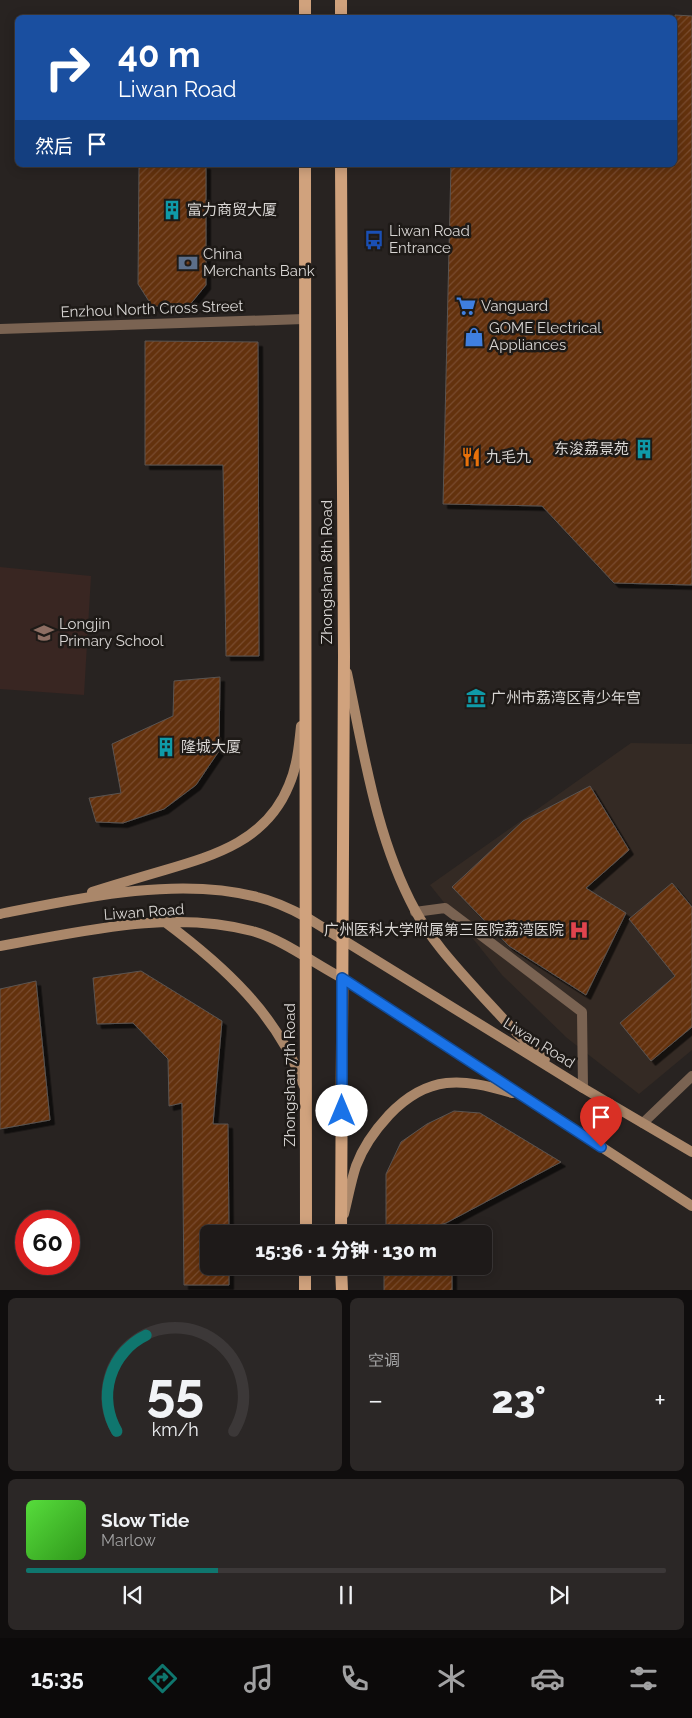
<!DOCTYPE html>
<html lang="zh">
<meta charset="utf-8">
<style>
body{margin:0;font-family:Raleway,"Noto Sans SC",sans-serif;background:#2b2726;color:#f1f3f6;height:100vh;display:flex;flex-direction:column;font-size:19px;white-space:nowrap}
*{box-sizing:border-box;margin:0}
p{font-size:16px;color:#a1a1a2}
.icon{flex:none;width:28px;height:28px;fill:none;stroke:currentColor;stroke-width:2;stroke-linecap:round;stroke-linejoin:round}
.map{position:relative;height:1290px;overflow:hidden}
.sheet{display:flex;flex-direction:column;gap:8px;padding:8px;background:#100e0e;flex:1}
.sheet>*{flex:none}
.top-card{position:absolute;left:15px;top:15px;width:662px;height:152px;border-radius:8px;box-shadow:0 2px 12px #0003,0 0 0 1px #3c3838;background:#1a4fa0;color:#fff;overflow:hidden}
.speed{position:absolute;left:15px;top:1210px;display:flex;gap:10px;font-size:25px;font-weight:700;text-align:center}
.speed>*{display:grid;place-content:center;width:65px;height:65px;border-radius:50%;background:#1e1a19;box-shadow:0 2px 12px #0003,0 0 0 1px #3c3838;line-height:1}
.speed .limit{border:8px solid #d22;background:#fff;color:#111}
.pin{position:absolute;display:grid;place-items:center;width:42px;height:42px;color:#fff;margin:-51px -21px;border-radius:50% 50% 50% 0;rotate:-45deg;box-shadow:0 0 5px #0007}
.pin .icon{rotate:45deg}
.me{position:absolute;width:55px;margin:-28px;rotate:0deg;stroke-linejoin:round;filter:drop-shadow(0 0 4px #0008)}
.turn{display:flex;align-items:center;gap:18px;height:105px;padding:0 20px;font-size:22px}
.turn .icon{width:65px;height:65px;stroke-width:2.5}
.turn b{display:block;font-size:35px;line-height:42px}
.then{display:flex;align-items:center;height:48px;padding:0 20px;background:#0003;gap:10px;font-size:19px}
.big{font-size:38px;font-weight:800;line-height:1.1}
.sheet .widget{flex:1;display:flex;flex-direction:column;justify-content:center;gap:8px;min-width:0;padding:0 18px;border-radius:8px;background:#2b2726}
.sheet .dial{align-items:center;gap:0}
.dial svg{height:130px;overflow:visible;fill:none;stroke:#3c3838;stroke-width:7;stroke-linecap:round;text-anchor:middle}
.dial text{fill:#f1f3f6;stroke:none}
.song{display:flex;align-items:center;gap:15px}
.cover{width:60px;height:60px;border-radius:8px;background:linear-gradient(135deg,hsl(110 70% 55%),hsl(110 70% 35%))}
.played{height:5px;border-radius:2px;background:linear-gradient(90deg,#0f766e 30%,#3c3838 30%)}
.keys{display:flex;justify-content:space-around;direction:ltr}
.heat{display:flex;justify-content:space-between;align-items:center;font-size:28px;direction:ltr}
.sheet .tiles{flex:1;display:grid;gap:8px;grid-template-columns:1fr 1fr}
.widget:last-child{grid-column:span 2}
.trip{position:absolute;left:200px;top:1225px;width:292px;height:50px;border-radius:8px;background:#1e1a19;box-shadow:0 2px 12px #0003,0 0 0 1px #3c3838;font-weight:800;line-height:50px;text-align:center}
.menu{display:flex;height:80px;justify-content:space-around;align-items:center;background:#0c0a0a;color:#a1a1a2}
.menu .icon{width:35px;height:35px}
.menu .active{color:#0f766e}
.menu b{font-size:22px;color:#f1f3f6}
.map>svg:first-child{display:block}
.built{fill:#342a24}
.education{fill:#392622}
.building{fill:url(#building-hatch);stroke:#5a5451;filter:url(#shadow)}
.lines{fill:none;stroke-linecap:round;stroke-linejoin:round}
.lane{stroke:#7a6352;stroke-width:10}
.street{stroke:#7a6352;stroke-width:10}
.secondary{stroke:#aa876a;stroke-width:10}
.primary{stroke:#d0a27d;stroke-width:12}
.route-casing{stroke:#114b97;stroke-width:12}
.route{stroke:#1a73e8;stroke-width:9}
.labels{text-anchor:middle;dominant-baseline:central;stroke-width:5;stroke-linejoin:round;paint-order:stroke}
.poi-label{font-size:15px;fill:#d8d5d3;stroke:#1e1a17;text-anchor:start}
.street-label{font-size:15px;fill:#d8d5d3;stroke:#1e1a17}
</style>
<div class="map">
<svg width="692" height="1291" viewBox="0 0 692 1291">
<defs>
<pattern id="building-hatch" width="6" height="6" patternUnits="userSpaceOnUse" patternTransform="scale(1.25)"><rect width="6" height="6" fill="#63300d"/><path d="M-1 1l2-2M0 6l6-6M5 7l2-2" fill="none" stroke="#794d2f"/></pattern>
<filter id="shadow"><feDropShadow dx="4.5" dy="4.5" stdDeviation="0" flood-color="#0009"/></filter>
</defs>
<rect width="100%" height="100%" fill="#282321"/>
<path class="built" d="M631 743 692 744V1050L639 1094 567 1038 502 975 430 885Z"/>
<path class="education" d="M0 567 91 576 84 695 0 689Z"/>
<path class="building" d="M675 15 692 16V585L614 583 542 506 443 504 451 165H675Z
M139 165H206V285L188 307 152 306 138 284Z
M145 341 258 342 259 656H226L223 465H145Z
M220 677 219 751 196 785 164 809 123 823 96 822 89 798 121 793 112 744 173 716 174 681Z
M590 786 629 850 586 888 626 913 586 995 509 946 452 887 523 821Z
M672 883 692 907V1027L651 1061 620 1023 675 976 629 919Z
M141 971 222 1021 213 1124H228L229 1234H209V1266H229V1285H184L182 1103 169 1106 168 1059 133 1023 97 1024 93 978Z
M36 981 50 1120 0 1129V989Z
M454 1111 480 1113 561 1162 446 1223 409 1234H386V1174L401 1142 427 1124Z
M384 1266H452V1291H384Z"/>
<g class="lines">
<path class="lane" d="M415 912 445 908 582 1012 583 1088
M643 1123 692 1076"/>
<path class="street" d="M0 329 304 319"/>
<path class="secondary" d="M347 673C364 753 376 838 415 910 432 942 459 970 483 997 503 1018 522 1041 545 1059
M92 892C117 884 141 877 165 870 216 855 267 840 289 785 297 767 299 746 301 726
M0 914C79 898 178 876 257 897 274 901 291 909 306 917L583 1088 692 1152
M165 922C224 966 278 1015 304 1086
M0 946C81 932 170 909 252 931 284 940 313 963 342 978L692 1206
M344 1214C348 1198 351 1181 356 1166 363 1147 376 1129 389 1115 428 1074 462 1078 512 1093"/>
<path class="primary" d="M341 0V18
M305 18V0
M305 165 306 1234
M341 1234 344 656 341 165
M341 1266 342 1291
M305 1291V1266"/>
</g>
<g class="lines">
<defs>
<path id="route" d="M342 1111V978L601 1147"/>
</defs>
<use href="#route" class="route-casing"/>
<use href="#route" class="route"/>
</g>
<defs>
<symbol id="building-bare" viewBox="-9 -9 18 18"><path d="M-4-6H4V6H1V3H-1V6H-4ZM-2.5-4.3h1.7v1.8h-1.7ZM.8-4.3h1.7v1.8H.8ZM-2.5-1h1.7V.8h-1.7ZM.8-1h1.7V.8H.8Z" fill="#0f9aa8" stroke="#1e1a17" stroke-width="2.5" paint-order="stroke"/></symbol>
<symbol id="bus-bare" viewBox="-9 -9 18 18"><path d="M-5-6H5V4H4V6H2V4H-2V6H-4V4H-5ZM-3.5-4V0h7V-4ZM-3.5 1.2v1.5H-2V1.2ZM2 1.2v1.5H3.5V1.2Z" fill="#1a4fb4" stroke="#1e1a17" stroke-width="2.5" paint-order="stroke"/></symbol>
<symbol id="bank-bare" viewBox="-9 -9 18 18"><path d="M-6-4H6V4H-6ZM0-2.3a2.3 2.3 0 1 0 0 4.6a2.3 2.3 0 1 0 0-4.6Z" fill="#5c6f8a" stroke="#1e1a17" stroke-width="2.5" paint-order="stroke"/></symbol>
<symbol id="supermarket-bare" viewBox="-9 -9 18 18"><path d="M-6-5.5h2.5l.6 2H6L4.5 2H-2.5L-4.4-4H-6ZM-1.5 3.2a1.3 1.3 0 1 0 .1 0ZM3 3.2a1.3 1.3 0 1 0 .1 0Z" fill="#3f7fe0" stroke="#1e1a17" stroke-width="2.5" paint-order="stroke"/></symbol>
<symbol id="shop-bare" viewBox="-9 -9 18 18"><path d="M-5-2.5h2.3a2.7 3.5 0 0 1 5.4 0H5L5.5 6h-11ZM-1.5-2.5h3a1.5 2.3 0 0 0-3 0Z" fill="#3f7fe0" stroke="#1e1a17" stroke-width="2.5" paint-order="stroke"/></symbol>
<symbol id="restaurant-bare" viewBox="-9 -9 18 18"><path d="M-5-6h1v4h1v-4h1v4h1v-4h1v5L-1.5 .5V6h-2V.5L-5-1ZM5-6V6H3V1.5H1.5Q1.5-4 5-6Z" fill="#e8710a" stroke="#1e1a17" stroke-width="2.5" paint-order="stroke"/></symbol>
<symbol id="school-bare" viewBox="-9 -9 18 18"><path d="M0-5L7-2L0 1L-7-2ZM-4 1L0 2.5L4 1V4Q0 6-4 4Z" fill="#8d6e63" stroke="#1e1a17" stroke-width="2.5" paint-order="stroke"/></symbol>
<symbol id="museum-bare" viewBox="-9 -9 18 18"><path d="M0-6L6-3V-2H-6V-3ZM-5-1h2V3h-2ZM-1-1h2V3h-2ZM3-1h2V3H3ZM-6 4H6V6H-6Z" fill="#0f9aa8" stroke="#1e1a17" stroke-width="2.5" paint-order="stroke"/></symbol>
<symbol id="hospital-bare" viewBox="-9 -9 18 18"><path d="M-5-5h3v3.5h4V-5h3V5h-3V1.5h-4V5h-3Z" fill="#e0444e" stroke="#1e1a17" stroke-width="2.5" paint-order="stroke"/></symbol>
</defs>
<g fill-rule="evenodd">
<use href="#building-bare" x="158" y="196" width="28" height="28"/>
<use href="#bus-bare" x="360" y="226" width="28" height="28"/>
<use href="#bank-bare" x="174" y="249" width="28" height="28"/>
<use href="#supermarket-bare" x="452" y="292" width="28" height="28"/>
<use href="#shop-bare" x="460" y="323" width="28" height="28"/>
<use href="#building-bare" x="630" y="435" width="28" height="28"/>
<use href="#restaurant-bare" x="457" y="443" width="28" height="28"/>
<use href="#school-bare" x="30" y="619" width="28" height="28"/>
<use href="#museum-bare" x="462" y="684" width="28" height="28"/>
<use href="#building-bare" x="152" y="733" width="28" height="28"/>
<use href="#hospital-bare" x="565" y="916" width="28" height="28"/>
</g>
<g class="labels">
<g class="poi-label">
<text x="187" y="210">富力商贸大厦</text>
<text x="389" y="231">Liwan Road<tspan x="389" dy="17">Entrance</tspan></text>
<text x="203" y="254">China<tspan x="203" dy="17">Merchants Bank</tspan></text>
<text x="481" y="306">Vanguard</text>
<text x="489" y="328">GOME Electrical<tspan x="489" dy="17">Appliances</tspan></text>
<text x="629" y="449" text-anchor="end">东浚荔景苑</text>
<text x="486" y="457">九毛九</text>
<text x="59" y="624">Longjin<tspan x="59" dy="17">Primary School</tspan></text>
<text x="491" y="698">广州市荔湾区青少年宫</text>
<text x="181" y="747">隆城大厦</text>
<text x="564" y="930" text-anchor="end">广州医科大学附属第三医院荔湾医院</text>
</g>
<g class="street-label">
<text transform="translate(152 309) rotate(-2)">Enzhou North Cross Street</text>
<text transform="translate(327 572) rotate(-90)">Zhongshan 8th Road</text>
<text transform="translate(144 912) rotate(-4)">Liwan Road</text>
<text transform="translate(539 1043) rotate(32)">Liwan Road</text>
<text transform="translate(290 1075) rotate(-90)">Zhongshan 7th Road</text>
</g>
</g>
</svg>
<div class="speed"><div class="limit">60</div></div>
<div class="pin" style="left:601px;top:1147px;background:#d93025"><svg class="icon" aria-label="arrive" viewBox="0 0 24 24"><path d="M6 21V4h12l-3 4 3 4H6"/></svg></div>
<svg class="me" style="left:342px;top:1111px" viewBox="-20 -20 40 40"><circle r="19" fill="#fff"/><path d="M0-13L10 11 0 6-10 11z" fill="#1a73e8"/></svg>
<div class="trip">15:36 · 1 分钟 · 130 m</div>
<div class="top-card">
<div class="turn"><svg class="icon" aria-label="right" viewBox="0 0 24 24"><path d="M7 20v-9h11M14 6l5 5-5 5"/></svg><div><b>40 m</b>Liwan Road</div></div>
<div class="then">然后<svg class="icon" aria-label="arrive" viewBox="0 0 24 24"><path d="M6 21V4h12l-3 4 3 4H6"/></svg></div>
</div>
</div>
<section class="sheet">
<div class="tiles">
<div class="widget dial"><svg viewBox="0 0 100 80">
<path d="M14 69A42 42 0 1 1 86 69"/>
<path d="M14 69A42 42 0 0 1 32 10" stroke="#0f766e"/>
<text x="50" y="56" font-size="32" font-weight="700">55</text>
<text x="50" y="72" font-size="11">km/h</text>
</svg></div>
<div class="widget"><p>空调</p>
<div class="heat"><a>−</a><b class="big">23°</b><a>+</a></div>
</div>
<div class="widget">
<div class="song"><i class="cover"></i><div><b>Slow Tide</b><p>Marlow</p></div></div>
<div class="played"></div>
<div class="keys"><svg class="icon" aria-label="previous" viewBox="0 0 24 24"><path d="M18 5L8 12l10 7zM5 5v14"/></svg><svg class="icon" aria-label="pause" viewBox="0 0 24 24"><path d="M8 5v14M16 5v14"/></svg><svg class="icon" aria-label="next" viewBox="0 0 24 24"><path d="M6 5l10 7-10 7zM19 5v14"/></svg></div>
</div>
</div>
</section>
<nav class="menu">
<b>15:35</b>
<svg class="icon active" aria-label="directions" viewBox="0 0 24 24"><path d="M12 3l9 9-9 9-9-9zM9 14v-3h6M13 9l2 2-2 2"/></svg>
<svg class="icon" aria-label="music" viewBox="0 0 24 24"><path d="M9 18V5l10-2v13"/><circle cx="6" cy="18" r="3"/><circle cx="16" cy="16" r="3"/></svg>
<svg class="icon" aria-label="phone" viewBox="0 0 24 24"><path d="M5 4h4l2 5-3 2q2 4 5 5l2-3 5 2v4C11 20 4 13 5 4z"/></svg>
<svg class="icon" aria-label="climate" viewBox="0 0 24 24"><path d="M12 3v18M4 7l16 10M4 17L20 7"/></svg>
<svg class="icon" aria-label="car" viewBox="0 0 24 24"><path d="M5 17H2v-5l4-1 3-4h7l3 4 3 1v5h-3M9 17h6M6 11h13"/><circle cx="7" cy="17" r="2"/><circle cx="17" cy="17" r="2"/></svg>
<svg class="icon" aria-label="filters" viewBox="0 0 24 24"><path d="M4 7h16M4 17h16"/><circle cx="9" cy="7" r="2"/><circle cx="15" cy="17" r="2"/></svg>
</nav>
